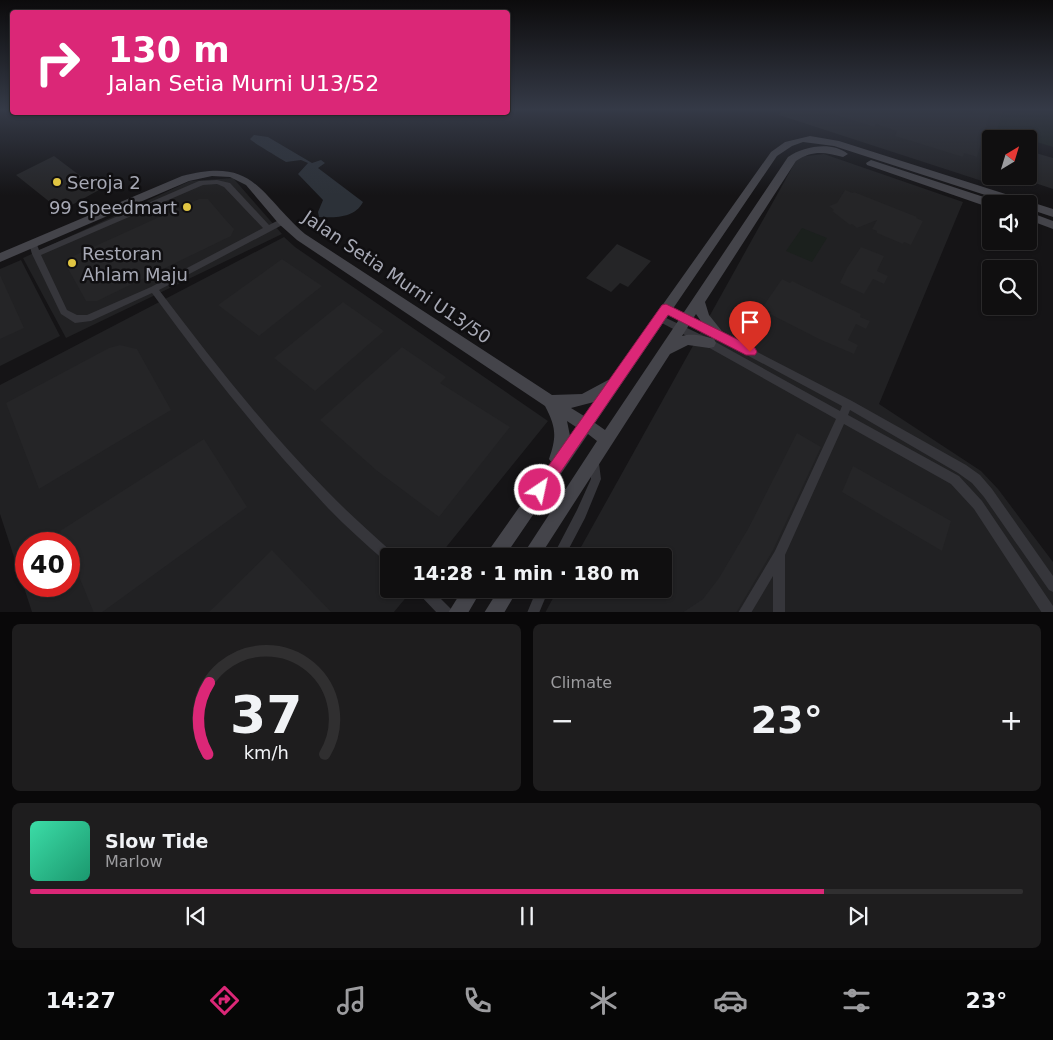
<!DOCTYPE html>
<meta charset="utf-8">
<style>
body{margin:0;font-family:"DejaVu Sans",sans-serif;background:#1e1d1e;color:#f1f3f6;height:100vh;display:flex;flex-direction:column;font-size:19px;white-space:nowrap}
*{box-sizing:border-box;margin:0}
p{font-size:16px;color:#9c9c9f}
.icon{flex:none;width:28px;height:28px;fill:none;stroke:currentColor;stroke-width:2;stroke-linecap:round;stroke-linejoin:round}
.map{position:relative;height:612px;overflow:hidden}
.details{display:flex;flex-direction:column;gap:12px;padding:12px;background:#090809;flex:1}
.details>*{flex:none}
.banner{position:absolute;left:10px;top:10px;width:500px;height:105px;border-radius:5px;box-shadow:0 1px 4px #0004,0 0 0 1px #302f30;background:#db2777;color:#fff;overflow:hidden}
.needle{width:32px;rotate:38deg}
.tools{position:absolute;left:982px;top:130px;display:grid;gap:10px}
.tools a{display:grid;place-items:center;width:55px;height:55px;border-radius:5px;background:#100f10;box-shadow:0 1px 4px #0004,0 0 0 1px #302f30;font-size:25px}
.speed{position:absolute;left:15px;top:532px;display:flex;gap:10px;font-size:25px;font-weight:700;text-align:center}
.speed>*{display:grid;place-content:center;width:65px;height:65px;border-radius:50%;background:#100f10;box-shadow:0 1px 4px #0004,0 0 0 1px #302f30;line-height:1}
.speed .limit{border:8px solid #d22;background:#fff;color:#111}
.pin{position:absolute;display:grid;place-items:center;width:42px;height:42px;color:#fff;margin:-51px -21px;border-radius:50% 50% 50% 0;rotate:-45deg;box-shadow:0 0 5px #0007}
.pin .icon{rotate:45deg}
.me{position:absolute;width:55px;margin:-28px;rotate:34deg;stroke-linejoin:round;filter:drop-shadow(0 0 4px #0008)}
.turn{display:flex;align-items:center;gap:18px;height:105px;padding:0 15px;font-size:22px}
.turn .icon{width:65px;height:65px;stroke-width:2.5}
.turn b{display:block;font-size:35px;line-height:42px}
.big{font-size:38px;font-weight:700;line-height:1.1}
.details .widget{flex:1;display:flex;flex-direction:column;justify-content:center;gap:8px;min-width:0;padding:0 18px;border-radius:8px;background:#1e1d1e}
.details .dial{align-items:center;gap:0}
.dial svg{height:130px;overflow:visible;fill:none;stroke:#302f30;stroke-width:7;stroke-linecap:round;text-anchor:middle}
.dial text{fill:#f1f3f6;stroke:none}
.song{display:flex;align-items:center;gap:15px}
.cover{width:60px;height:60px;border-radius:8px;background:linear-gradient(135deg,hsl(160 70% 55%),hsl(160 70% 35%))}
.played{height:5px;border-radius:2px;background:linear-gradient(90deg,#db2777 80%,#302f30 80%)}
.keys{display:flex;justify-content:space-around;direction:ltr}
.heat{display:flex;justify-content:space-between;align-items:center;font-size:28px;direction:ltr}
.details .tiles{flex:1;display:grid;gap:12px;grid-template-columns:1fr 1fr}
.widget:last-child{grid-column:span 2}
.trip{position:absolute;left:380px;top:548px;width:292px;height:50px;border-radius:5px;background:#100f10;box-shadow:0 1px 4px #0004,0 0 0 1px #302f30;font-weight:700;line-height:50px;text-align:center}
.tab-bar{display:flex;height:80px;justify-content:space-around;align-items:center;background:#060606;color:#9c9c9f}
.tab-bar .icon{width:35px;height:35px}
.tab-bar .on{color:#db2777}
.tab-bar b{font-size:22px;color:#f1f3f6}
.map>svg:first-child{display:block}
.built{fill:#212123;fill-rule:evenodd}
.green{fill:#1b201d}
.water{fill:#2c3138}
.building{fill:#252527}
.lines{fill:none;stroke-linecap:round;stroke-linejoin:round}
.street{fill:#36363b;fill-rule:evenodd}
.secondary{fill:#44444a;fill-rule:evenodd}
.route{fill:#db2777;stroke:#8e194d}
.poi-dot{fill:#e0c542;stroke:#100f11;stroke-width:2}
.labels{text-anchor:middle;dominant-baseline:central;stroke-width:5;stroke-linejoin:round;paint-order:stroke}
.poi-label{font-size:18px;fill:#a7a9b5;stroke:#100f11;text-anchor:start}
.street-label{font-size:18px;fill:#a7a9b5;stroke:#100f11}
</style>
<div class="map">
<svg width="1053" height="613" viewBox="0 0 1053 613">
<rect width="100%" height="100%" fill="#151416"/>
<path class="built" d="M783 109H1004L995 139H991V151L982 181 779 115Z
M824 154 963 202 879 404 981 471 998 489 1053 562V612L545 613 558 589H664V556H576L798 157Z
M233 178 282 234 66 338 23 258 190 181Z
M284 237 295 247 548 421 439 556H389V589H413L394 612H32L0 514V385ZM26 544H69V586H26Z
M21 260 60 336 0 366V269Z"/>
<path class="green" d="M1004 109H1053V147L997 130Z
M802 228 827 238 812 262 786 251Z"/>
<path class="water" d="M254 135 268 137 312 163 321 160 325 163 318 168 363 202C355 218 335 218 319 217L318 212 323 200 298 174 308 163 301 160 286 162C280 158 252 142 250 139Z"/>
<path class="building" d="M824 109H955L972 114 974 109H991L977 157 964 153 963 157 895 136 897 131 876 124 874 127 824 111Z
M1029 151 1053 158V189L1029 181Z
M54 156 99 190 61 211 16 175Z
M845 190 853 193 854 192 917 217 916 218 923 221 911 245 904 242 903 244 877 233V231L872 229 877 220 857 228 852 224 850 225 832 211 834 210 829 206 837 203Z
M199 199H208L224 218 234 229 231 236 97 301H86L66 265 71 257Z
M617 244 651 261 628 287 620 283 611 292 586 278Z
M861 247 884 256 877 271 888 276 884 284 873 279 864 294 840 283 847 268Z
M282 259 322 286 259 336 218 305Z
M0 275 24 328 0 339Z
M782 279 790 283 792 281 829 299 861 314 860 317 870 321 866 329 856 324 848 340 858 345 854 354 819 339 770 314 771 312 762 308Z
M343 302 384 331 315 391 274 358Z
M120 345 137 349 171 410 39 489 6 403 109 348Z
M402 347 446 377 440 383 510 427 439 517 376 470 320 420Z
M797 433 821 447 773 550 736 613H682L703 599 719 578 748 529Z
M204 439 247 507 101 613H94L69 552V544H65L60 531Z
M853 466 951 521 942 551 842 492Z
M272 550 332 613H208Z"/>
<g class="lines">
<path class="street" d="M217 180 230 183 269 225 283 218 287 221 286 223 159 290C211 359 265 428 326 490 347 512 370 532 393 553L395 556H389V563L385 561C361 540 337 519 316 495 257 432 203 363 152 293L91 321 75 323 61 314 32 254 29 244 30 242H36L39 250 199 181ZM217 184 224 187 263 228 151 287 87 315H77L67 310 41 255 203 185Z
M666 305 852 401 966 465 980 475 992 489 1053 576V592L1049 590 984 497 972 483 958 473 850 410 848 415 959 476 982 501 1053 606V613H1042L974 509 951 484 844 424 785 555V613H773V576L751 613H738L775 551 836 419 706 346 656 320 655 318 656 316H662L712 340 840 411 842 406 663 310 662 308 663 306Z
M594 455 598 456 601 479 585 518 565 556H553L577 510 591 479 589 460 590 456Z
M416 589H431L451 609 453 613H437L418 593Z
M537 589H549L539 613H527Z"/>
<path class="secondary" d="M810 136 839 141 1053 209V217L1029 209V204H1013L834 146 803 142 792 146 777 156 595 423 605 430 788 157C804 146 832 141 848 154L843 157C825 152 812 150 796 161L705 302 709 315 725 335 723 339 718 340 713 339 696 314 682 336C691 333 705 336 714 339L716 343 714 347 709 348 688 345 670 354 540 556H522L597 441 588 434 505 556H487L489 550 551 462 549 459C557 436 556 427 545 406L297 240 279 224 246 185 230 177 212 176 189 181 0 262V253L182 176C255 157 258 193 305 234L552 395 582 394 610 379 771 152 785 142ZM594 402 584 416 571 408ZM567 421 576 427 570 436Z
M871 160 996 201 997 204H991V207H988L867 165 866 163Z
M1029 212 1053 221V229L1029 220Z
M463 589H482L468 613H448Z
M499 589H518L504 613H484Z"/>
</g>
<linearGradient id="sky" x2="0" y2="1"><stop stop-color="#0c0b0c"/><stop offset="0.56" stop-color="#353a47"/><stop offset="1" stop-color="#353a47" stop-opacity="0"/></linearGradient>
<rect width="1053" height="195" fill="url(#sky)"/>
<path class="route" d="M666 304 755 348 757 352 755 355H746L668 315 545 495 540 497 535 495 533 490 535 485 662 305Z"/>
<g class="poi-dot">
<circle cx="57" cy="182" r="5"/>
<circle cx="187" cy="207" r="5"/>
<circle cx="72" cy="263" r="5"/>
</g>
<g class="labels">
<g class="poi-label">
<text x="67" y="182">Seroja 2</text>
<text x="177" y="207" text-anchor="end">99 Speedmart</text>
<text x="82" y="253">Restoran<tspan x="82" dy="21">Ahlam Maju</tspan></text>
</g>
<g class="street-label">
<text transform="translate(397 277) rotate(34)">Jalan Setia Murni U13/50</text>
</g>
</g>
</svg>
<div class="tools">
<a><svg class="needle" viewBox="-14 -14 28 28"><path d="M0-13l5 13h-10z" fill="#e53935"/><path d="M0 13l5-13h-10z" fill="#9c9c9f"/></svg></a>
<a><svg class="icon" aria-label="sound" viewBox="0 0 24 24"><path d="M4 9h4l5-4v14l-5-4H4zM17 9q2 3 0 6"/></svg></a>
<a><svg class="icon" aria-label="search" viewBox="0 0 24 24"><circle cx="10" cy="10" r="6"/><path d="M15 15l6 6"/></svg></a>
</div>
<div class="speed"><div class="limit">40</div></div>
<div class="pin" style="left:750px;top:352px;background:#d93025"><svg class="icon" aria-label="arrive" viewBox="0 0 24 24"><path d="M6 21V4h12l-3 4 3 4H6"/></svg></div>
<svg class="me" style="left:540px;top:490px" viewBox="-20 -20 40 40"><circle r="17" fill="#db2777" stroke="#fff" stroke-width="3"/><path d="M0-11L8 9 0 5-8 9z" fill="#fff"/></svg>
<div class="trip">14:28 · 1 min · 180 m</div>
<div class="banner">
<div class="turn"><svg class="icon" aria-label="right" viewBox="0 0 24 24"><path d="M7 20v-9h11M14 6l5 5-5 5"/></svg><div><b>130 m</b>Jalan Setia Murni U13/52</div></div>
</div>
</div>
<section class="details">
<div class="tiles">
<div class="widget dial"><svg viewBox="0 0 100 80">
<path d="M14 69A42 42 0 1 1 86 69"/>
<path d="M14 69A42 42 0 0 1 15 25" stroke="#db2777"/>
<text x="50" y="56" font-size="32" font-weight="700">37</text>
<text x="50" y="72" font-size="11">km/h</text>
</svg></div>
<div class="widget"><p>Climate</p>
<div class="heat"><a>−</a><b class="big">23°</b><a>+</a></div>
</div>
<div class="widget">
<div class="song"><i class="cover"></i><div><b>Slow Tide</b><p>Marlow</p></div></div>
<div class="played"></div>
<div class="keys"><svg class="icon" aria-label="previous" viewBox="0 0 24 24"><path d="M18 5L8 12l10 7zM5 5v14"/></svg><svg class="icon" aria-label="pause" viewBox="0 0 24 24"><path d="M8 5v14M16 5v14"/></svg><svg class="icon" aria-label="next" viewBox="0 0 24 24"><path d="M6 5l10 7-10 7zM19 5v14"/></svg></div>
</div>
</div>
</section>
<nav class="tab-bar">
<b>14:27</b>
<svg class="icon on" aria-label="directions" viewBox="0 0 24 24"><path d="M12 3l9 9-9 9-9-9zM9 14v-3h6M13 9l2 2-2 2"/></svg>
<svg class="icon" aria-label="music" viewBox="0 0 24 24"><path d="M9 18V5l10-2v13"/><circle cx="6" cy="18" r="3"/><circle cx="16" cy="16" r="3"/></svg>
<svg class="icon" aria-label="phone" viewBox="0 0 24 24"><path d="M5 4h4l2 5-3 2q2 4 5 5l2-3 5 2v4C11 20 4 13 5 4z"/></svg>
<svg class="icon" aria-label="climate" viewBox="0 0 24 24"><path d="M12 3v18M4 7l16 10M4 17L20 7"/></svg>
<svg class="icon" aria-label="car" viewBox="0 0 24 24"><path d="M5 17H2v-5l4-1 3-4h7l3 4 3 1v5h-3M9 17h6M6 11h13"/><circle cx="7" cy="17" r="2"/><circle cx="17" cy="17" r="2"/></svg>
<svg class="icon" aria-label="filters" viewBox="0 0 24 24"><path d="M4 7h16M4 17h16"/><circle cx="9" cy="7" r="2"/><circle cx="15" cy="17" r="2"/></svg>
<b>23°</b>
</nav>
